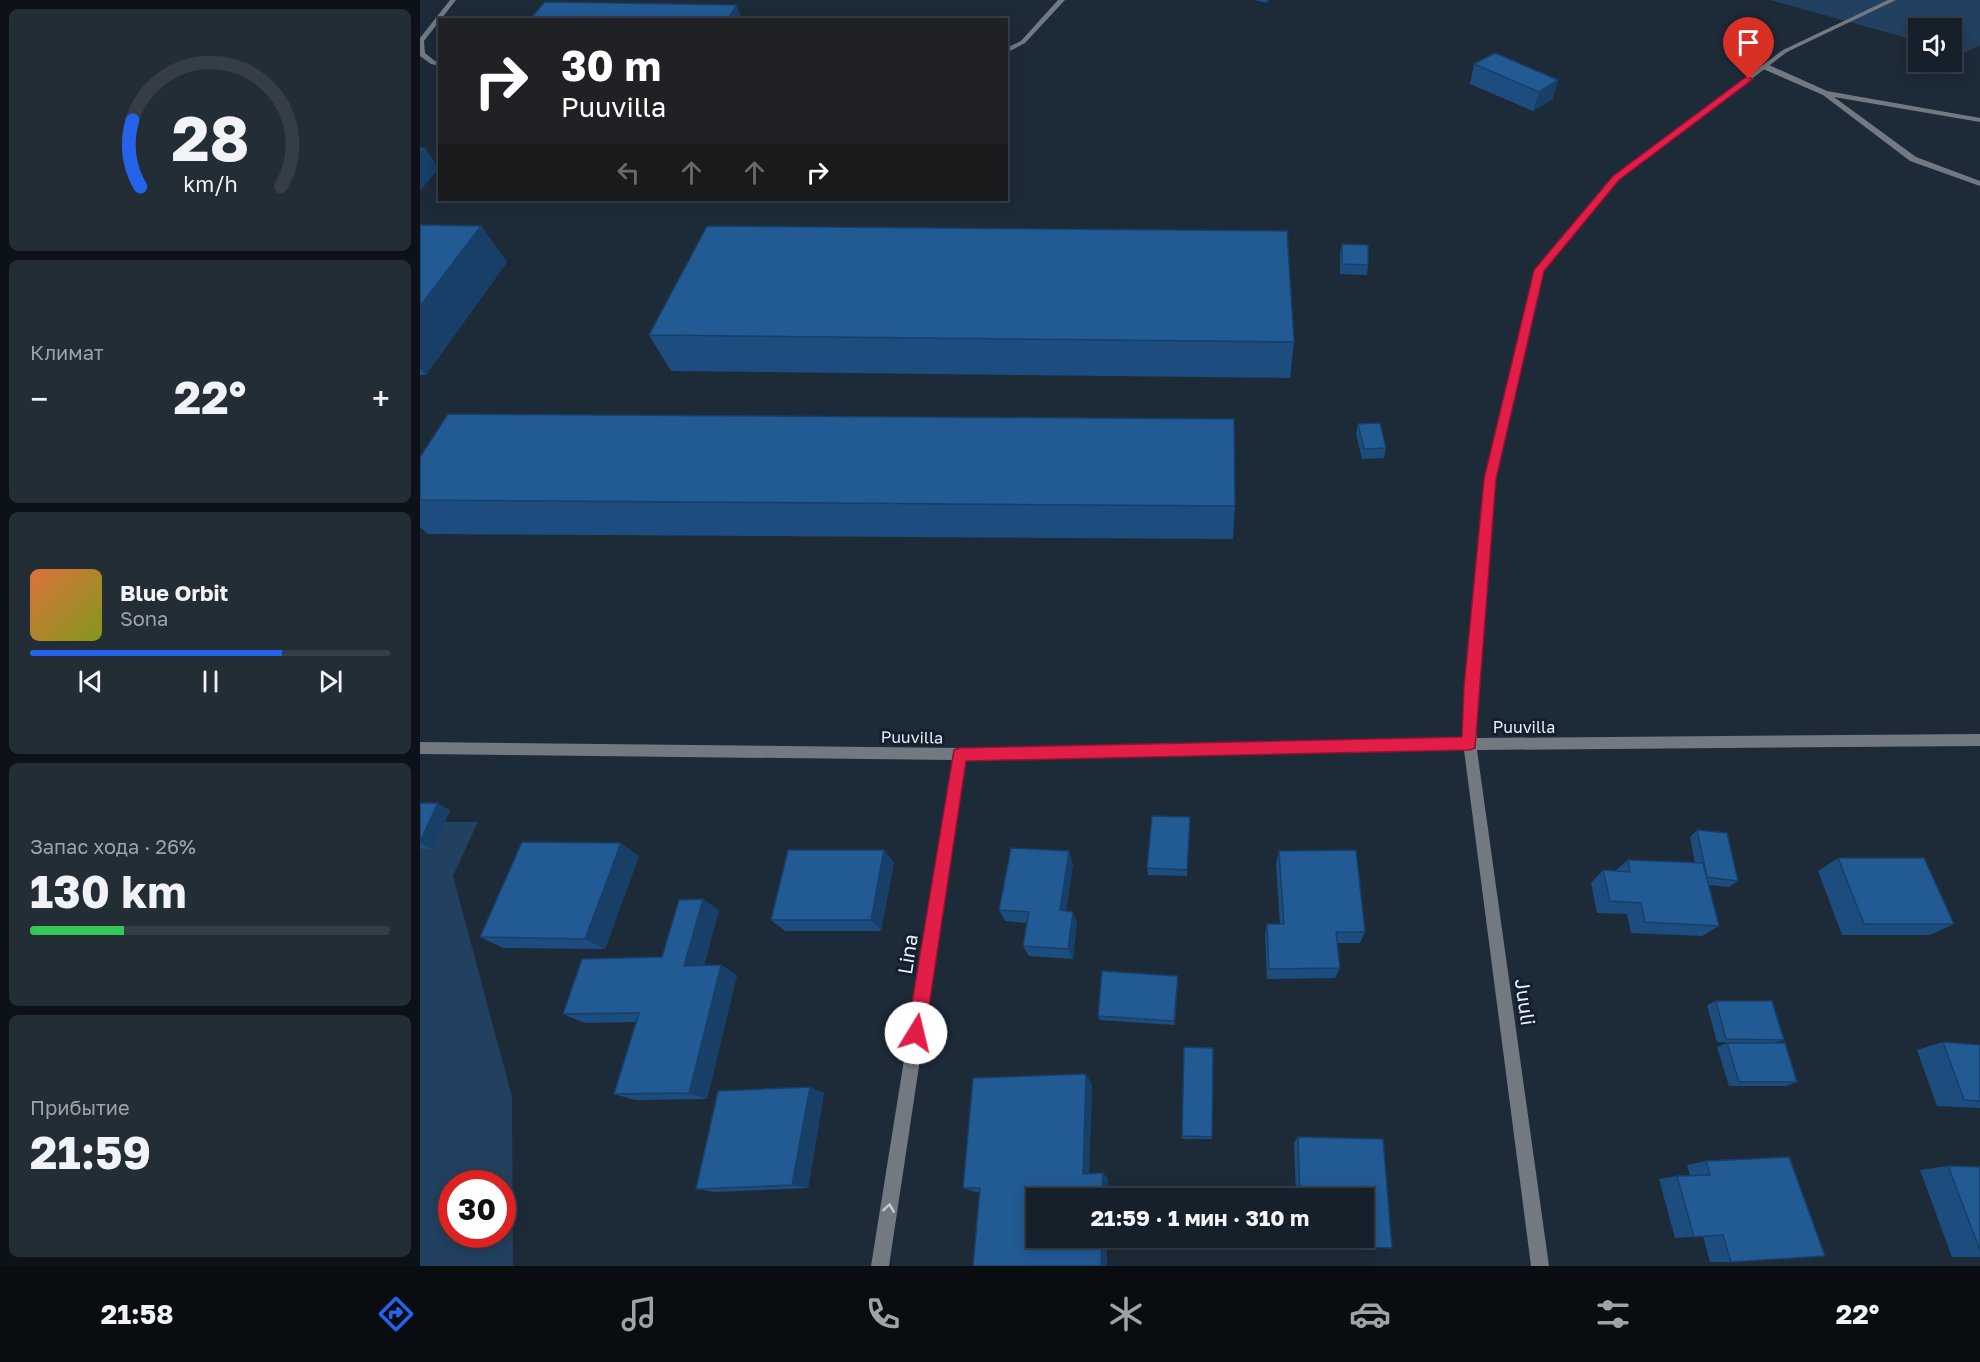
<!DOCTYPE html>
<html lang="ru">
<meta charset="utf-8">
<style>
body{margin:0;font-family:"Golos Text",sans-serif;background:#232d36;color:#f1f3f6;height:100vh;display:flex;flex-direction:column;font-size:22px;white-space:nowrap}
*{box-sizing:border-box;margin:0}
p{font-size:20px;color:#9ea3a8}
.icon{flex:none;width:33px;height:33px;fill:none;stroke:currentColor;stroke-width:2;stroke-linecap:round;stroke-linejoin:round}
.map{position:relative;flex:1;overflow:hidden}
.sheet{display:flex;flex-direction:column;gap:9px;padding:9px;background:#0c1217;width:420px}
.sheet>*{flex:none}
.guide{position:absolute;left:18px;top:18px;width:570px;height:183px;border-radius:0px;box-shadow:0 3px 15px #0003,0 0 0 2px #353e47;background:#202124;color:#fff;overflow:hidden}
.buttons{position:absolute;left:1488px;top:18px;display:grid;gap:12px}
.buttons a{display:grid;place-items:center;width:54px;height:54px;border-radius:0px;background:#16202a;box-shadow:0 3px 15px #0003,0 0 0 2px #353e47;font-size:30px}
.speed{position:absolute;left:18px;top:1170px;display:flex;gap:12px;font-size:30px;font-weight:700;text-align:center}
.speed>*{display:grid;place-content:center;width:78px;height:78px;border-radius:50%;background:#16202a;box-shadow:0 3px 15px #0003,0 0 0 2px #353e47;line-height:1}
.speed .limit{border:9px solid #d22;background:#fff;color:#111}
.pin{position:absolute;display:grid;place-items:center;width:51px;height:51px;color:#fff;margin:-62px -26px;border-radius:50% 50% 50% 0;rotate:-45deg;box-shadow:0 0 6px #0007}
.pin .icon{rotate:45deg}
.me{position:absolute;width:66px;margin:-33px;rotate:9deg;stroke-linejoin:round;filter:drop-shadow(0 0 4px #0008)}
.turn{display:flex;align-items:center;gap:21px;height:126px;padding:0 24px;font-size:27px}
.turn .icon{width:78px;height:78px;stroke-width:2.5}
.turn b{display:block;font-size:42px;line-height:51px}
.lanes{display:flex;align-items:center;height:57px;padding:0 24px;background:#0003;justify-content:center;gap:30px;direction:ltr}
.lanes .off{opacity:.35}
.big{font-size:45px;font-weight:700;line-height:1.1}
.sheet .widget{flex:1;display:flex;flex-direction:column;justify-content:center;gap:9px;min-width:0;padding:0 21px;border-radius:9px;background:#232d36}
.sheet .dial{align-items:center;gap:0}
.dial svg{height:156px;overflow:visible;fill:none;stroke:#353e47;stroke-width:7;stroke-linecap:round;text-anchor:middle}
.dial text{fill:#f1f3f6;stroke:none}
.song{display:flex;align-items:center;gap:18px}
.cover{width:72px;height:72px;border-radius:9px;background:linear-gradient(135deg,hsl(20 70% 55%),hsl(70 70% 35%))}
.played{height:6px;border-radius:3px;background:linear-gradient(90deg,#2563eb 70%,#353e47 70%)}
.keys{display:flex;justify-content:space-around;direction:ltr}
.heat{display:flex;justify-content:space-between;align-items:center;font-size:33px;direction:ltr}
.charge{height:9px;border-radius:4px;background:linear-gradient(90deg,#34c759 26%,#353e47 0)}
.trip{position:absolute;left:606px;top:1188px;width:348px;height:60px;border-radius:0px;background:#16202a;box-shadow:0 3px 15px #0003,0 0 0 2px #353e47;font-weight:700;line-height:60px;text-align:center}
.tab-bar{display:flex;height:96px;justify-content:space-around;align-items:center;background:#090d11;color:#9ea3a8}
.tab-bar .icon{width:42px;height:42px}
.tab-bar .current{color:#2563eb}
.tab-bar b{font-size:27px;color:#f1f3f6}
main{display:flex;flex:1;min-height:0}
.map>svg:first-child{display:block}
.green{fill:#224060;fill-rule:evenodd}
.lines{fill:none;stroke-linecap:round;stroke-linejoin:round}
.service{fill:#727981;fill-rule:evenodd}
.minor{fill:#727981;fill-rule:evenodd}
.wall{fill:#1d4d7f}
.shaded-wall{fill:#183f68}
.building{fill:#225a94;stroke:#183f68;stroke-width:1.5}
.oneway{stroke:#c5cdd6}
.route{fill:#e11d48;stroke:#92132f;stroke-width:1.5}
.labels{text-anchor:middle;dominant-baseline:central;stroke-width:6;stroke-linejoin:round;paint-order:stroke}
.street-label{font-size:16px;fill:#e9f1fb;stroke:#14202e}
.near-street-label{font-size:20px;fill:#e9f1fb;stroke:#14202e}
</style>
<main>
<section class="sheet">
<div class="widget dial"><svg viewBox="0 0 100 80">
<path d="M14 69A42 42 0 1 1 86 69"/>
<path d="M14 69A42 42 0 0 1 10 35" stroke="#2563eb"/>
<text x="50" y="56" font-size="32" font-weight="700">28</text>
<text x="50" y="72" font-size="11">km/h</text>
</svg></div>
<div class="widget"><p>Климат</p>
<div class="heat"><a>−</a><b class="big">22°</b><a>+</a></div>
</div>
<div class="widget">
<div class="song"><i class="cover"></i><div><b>Blue Orbit</b><p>Sona</p></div></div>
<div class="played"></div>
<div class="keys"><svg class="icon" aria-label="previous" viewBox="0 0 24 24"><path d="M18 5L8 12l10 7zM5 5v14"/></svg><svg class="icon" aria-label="pause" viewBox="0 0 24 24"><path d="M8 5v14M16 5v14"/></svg><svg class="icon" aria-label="next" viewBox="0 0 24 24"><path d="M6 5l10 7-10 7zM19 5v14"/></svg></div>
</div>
<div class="widget"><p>Запас хода · 26%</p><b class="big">130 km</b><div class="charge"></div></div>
<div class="widget"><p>Прибытие</p><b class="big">21:59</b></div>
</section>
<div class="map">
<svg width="1560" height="1266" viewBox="0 0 1560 1266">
<rect width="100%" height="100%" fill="#1d2a38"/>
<path class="green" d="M1350 0H1560V45L1542 54 1532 51V28H1498V41Z
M0 822H58L33 876 92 1097 93 1266H0ZM32 1184H82V1234H32Z"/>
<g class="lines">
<path class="service" d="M30 0H36L4 41 5 53 15 61 20 62V66L11 64 0 56V38Z
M638 0H645L605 43 586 53V48L601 41Z
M1343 65H1349L1407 91 1560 118V122L1414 97 1496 157 1560 181V186L1490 161 1403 95 1343 69Z"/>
<path class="minor" d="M1468 0H1476L1367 52 1199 180 1123 270 1075 479 1057 687V738L1560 734V746L1057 750 1129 1266H1111L1044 750 545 760 469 1266H451L532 760 0 754V742L539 748 1044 738 1045 687 1065 479 1115 270 1193 176 1363 50Z"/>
</g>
<path class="wall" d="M834 0H849L846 3Z
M1075 53 1133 99 1113 111 1050 84 1054 64Z
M0 225 61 226 87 262 6 375H0Z
M922 244 948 265 947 275 920 274V254Z
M229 335 874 342 870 378 251 371Z
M938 424 966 448 964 458 942 459 936 434Z
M0 457 815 506 813 539 8 534 0 527Z
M0 803 30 810 12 849H0Z
M770 824 767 876 728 875 727 868Z
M1277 830 1318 881 1309 887 1289 885 1299 926 1282 936 1211 933 1207 914 1177 913 1171 883 1183 870 1195 871 1208 860 1275 863 1270 837Z
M859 851 945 932 940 943H917L920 968 915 978 847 979 845 935 847 924H860L856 864Z
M219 856 185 949 83 948 60 937Z
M1418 858 1534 924 1510 935H1422L1398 871Z
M474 862 461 931H365L351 920Z
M653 864 646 911 657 923 653 959 609 956 603 946 607 923 585 921 579 910Z
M299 910 284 966 301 965 317 975 287 1099 215 1100 194 1094 216 1022 165 1023 143 1014 242 957Z
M758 976 755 1025 680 1020 678 1016Z
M1296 1001 1364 1040 1355 1043 1377 1082 1366 1086H1309L1297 1047 1307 1043H1328L1297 1042 1287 1005Z
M1523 1042 1560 1045V1108L1517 1106 1497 1050Z
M793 1048 792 1139H762V1136Z
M672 1084 669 1174 688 1178V1198H616L687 1266 560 1192H555L543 1188Z
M404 1093 388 1188 295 1192 276 1189Z
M878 1137 963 1139 972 1248 877 1245V1238H944V1198H876L874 1142Z
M1286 1161 1311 1262H1290L1283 1236 1255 1238 1239 1179 1257 1176 1270 1175 1267 1165Z
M1528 1166 1560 1167V1257H1532L1500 1170Z"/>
<path class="shaded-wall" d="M317 5 322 20H307Z
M1138 80 1133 99 1113 111 1119 92Z
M5 148 19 168 0 191V154Z
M61 226 87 262 6 375 0 368V306Z
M18 803 30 810 12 849 0 843V841Z
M201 843 219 856 185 949 165 939Z
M464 850 474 862 461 931 451 920Z
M649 851 653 864 645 922 640 910Z
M283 899 299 910 281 976 264 966Z
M653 912 657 923 653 959 648 949Z
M301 965 317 975 287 1099 269 1093Z
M758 976V981L755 1025 754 1021Z
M666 1074 672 1084 669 1179 663 1174Z
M390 1087 404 1093 388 1188 372 1185Z
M683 1173 688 1178V1198H682Z
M682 1238H687V1266H681Z"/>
<path class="building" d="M125 2 317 5 307 20H109Z
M1075 53 1138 80 1119 92 1054 64Z
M0 148H5L0 154Z
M0 225 61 226 0 306Z
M287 226 867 231 874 342 229 335Z
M922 244 948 245V265L922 264Z
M28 414 814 419 815 506 0 500V457Z
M960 423 966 448 944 449 938 424Z
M0 803H18L0 841Z
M732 816 770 817 767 870 727 868Z
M1277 830 1307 833 1318 881 1287 877Z
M102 842 201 843 165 939 60 937Z
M591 848 649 851 640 910 653 912 648 949 603 946 609 912 579 910Z
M368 850H464L451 920H351Z
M936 850 945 932H916L920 968 849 969 847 924H864L859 851Z
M1418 858H1504L1534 924H1444Z
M1208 860 1283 863 1299 926 1225 922 1221 903 1190 901 1183 870 1210 872Z
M283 899 264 966 301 965 269 1093 194 1094 219 1013 143 1014 162 959 242 957 259 900Z
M682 971 758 976 754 1021 678 1016Z
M1296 1001H1352L1364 1040 1306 1039Z
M1523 1042 1560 1045V1101L1544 1100Z
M1307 1043H1365L1377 1082H1319Z
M764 1047 793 1048 792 1137 762 1136Z
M666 1074 663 1174 683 1173 682 1198H616V1238H682L681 1266H553L560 1188H543L553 1078Z
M390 1087 372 1185 276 1189 298 1091Z
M878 1137 963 1139 972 1248 881 1245V1238H944V1198H880Z
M1369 1157 1405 1256 1311 1262 1303 1235 1274 1237 1257 1176 1290 1175 1286 1161Z
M1528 1166 1560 1167V1250Z"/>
<defs><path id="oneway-chevron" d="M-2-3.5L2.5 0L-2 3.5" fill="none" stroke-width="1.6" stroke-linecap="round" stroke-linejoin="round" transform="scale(1.5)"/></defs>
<use class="oneway" href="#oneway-chevron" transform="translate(469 1208) rotate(-81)"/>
<path class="route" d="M1326 77 1333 79 1199 180 1124 271 1076 479 1055 748 1050 750 546 761 505 1033 502 1040 496 1042 490 1040 487 1033 534 750 539 748 1042 737 1044 687 1064 479 1114 270 1193 176Z"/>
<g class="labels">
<g class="street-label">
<text x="1104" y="727">Puuvilla</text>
<text transform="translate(492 737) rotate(1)">Puuvilla</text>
</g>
<g class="near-street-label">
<text transform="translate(487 954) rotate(-81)">Lina</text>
<text transform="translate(1106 1002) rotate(82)">Juuli</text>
</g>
</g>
</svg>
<div class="buttons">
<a><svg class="icon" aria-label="sound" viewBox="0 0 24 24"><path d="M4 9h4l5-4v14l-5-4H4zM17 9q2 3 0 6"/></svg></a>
</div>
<div class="speed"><div class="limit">30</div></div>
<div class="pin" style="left:1329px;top:79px;background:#d93025"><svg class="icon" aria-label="arrive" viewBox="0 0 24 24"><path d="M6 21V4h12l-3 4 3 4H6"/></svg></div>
<svg class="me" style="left:496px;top:1033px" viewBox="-20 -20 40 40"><circle r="19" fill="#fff"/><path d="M0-13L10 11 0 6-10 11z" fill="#e11d48"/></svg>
<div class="trip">21:59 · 1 мин · 310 m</div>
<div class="guide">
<div class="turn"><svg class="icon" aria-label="right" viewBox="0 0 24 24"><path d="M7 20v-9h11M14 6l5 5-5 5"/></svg><div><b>30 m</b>Puuvilla</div></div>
<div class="lanes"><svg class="icon off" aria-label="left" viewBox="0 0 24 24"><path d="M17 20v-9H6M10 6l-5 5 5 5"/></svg><svg class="icon off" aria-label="ahead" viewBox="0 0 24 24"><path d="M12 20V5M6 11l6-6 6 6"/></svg><svg class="icon off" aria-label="ahead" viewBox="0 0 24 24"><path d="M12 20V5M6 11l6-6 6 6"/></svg><svg class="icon" aria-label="right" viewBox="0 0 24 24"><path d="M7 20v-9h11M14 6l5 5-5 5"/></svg></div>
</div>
</div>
</main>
<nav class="tab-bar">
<b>21:58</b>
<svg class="icon current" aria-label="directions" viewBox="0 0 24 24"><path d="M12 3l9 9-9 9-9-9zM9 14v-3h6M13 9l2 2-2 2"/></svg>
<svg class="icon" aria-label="music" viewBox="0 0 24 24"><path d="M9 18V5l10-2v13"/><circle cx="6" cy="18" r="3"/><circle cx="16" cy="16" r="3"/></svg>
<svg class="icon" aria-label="phone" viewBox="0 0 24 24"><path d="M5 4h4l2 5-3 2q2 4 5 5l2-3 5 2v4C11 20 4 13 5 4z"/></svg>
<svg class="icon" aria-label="climate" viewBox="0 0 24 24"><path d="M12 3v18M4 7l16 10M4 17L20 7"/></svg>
<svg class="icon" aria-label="car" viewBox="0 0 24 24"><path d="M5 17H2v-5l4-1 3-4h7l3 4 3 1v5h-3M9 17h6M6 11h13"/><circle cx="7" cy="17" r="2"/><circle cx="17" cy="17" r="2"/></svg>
<svg class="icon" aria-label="filters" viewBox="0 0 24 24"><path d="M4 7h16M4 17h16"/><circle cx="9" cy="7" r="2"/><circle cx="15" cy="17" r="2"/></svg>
<b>22°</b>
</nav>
